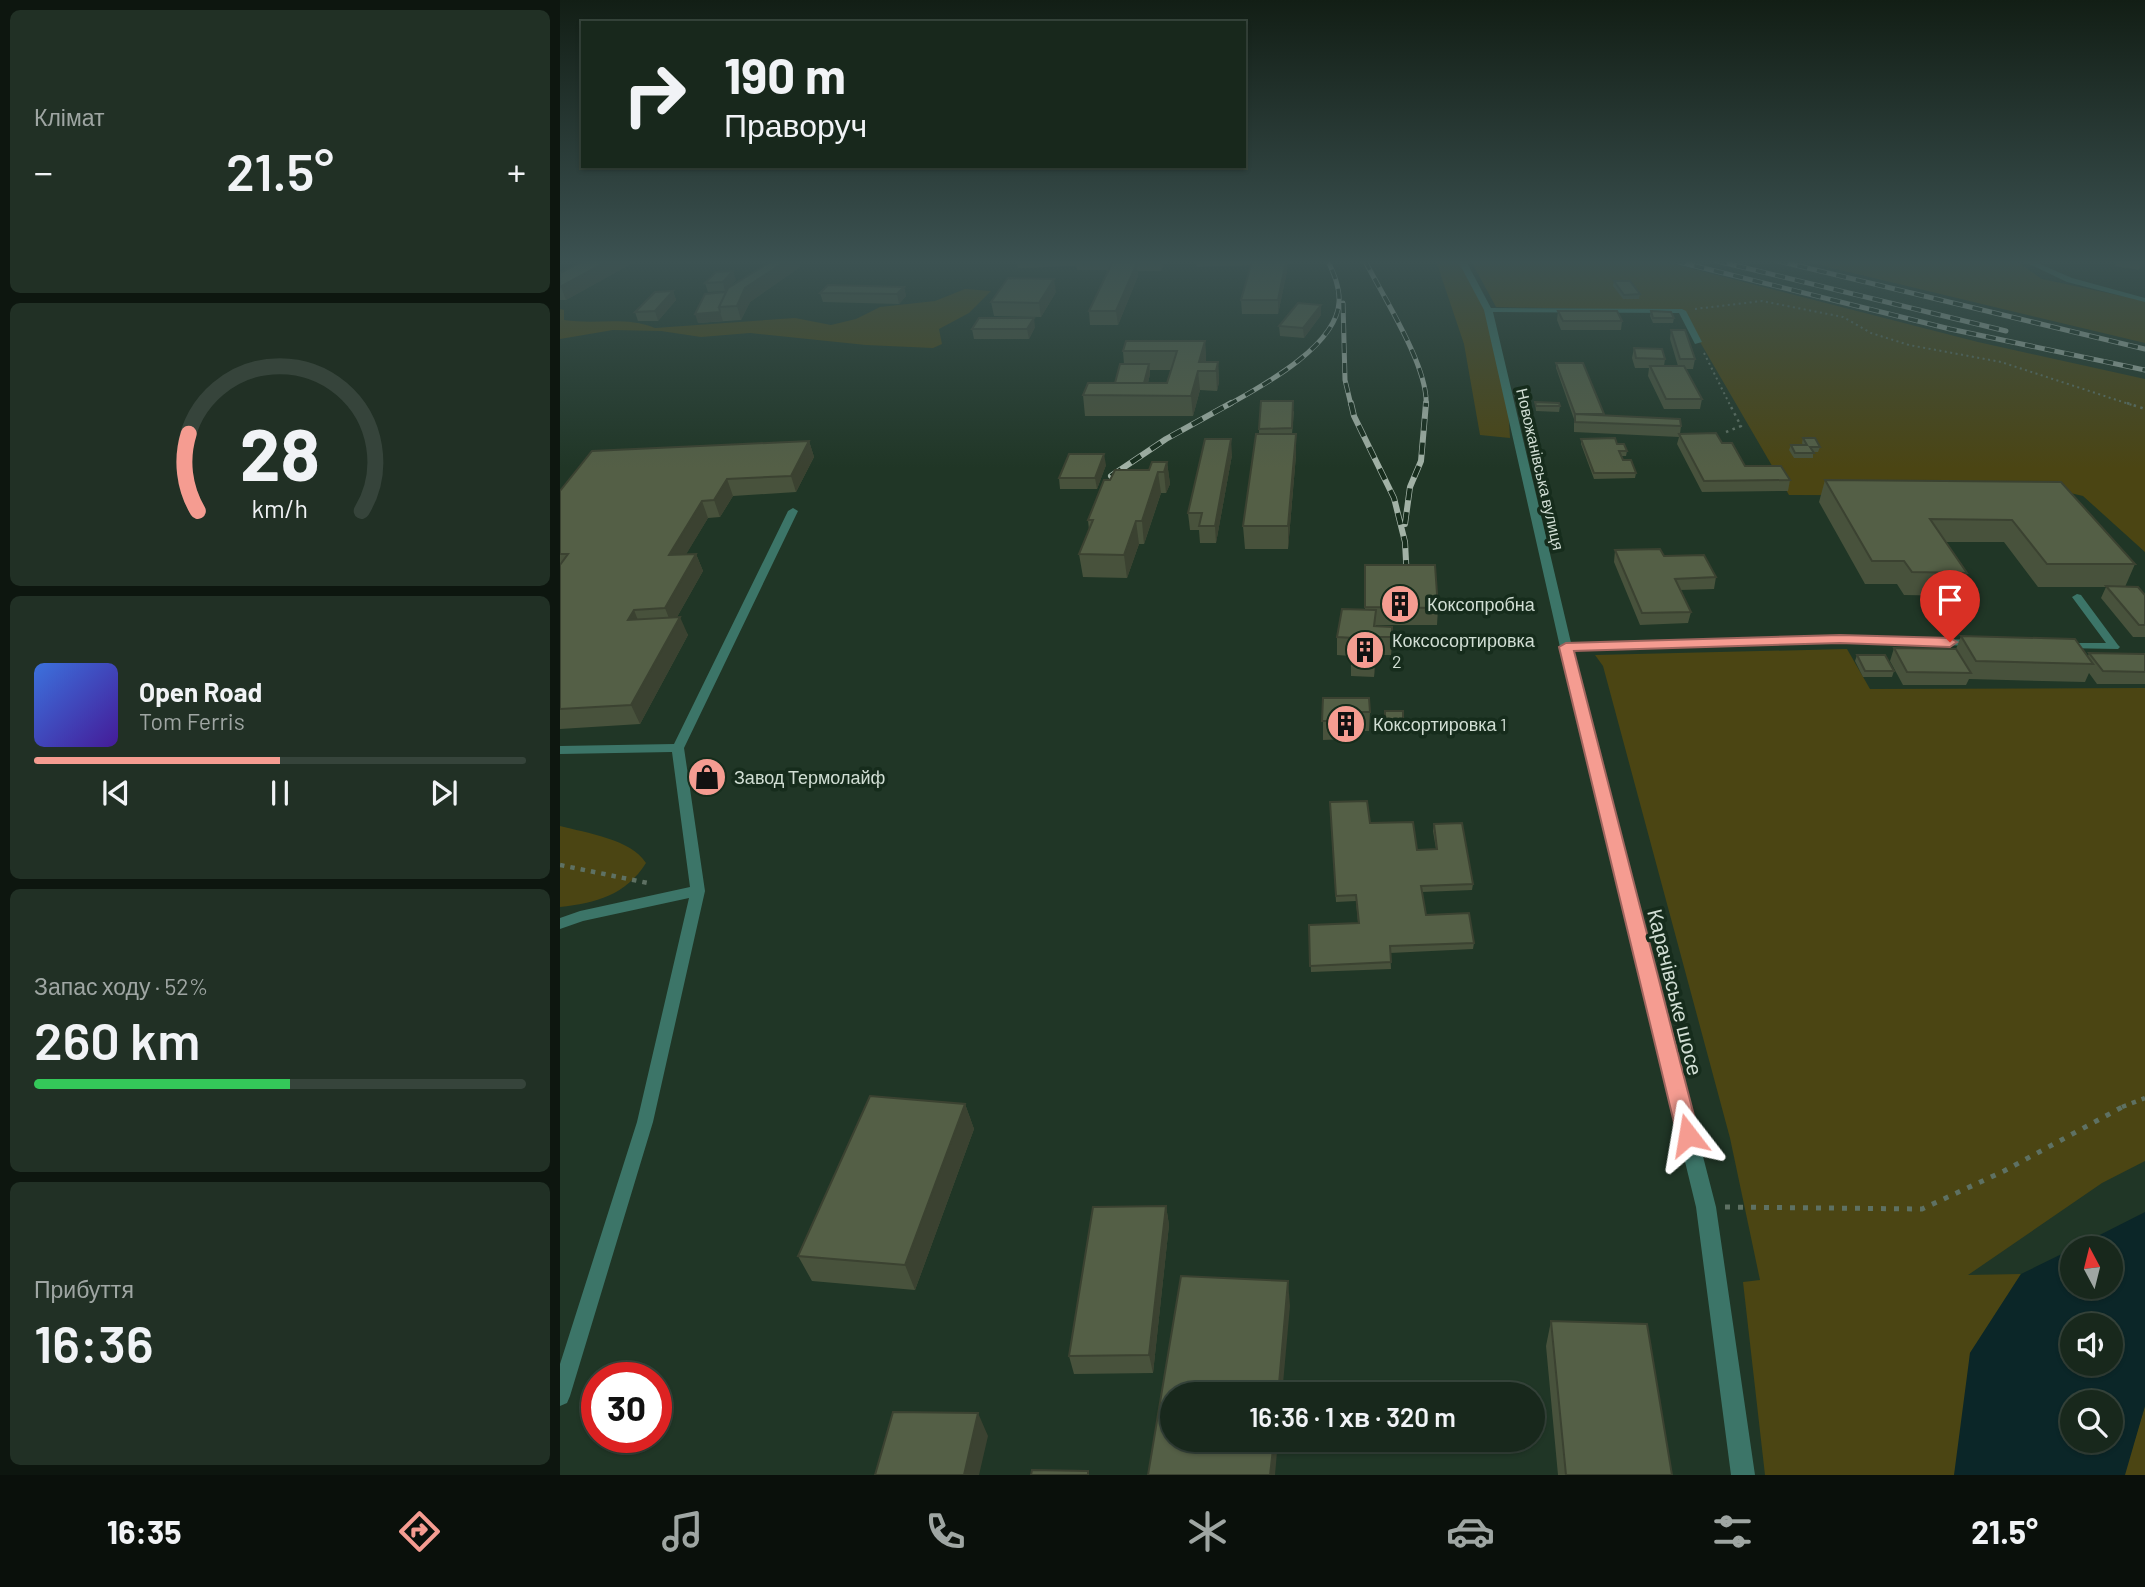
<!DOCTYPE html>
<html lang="uk">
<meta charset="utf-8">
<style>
body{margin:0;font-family:Barlow,sans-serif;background:#213025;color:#f1f3f6;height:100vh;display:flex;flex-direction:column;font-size:26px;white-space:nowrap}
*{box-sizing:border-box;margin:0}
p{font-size:23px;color:#9fa6a3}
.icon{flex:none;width:38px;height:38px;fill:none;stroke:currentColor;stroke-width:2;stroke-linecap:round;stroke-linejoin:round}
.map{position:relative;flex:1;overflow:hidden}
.details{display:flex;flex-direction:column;gap:10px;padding:10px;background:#0d160f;width:560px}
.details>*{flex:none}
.guide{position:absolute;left:21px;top:21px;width:665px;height:147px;border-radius:0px;box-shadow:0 2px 5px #0004,0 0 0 2px #36443b;background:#18281c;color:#f1f3f6;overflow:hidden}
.needle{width:46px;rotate:353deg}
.controls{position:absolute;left:1500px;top:1236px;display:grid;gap:14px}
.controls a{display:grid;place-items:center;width:63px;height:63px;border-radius:50%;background:#18281c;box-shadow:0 2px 5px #0004,0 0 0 2px #36443b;font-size:35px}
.speed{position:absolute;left:21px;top:1362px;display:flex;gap:14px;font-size:35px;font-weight:700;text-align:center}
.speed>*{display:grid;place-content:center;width:91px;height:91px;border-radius:50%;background:#18281c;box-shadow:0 2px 5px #0004,0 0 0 2px #36443b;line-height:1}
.speed .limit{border:10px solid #d22;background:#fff;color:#111}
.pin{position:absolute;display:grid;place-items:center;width:60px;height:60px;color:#fff;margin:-72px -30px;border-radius:50% 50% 50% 0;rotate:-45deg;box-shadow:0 0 7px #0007}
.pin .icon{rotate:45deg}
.me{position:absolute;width:77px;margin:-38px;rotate:346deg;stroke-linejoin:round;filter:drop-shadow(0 0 5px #0008)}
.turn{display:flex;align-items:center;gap:24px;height:147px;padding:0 28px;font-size:32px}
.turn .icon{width:91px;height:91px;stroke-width:2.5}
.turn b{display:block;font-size:49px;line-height:60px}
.big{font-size:52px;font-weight:600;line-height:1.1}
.details .widget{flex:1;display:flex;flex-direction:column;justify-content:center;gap:10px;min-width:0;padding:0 24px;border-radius:10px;background:#213025}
.details .dial{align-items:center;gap:0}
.dial svg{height:182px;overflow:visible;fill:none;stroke:#36443b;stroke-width:7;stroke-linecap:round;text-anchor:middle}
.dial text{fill:#f1f3f6;stroke:none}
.song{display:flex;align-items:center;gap:21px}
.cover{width:84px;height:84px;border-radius:10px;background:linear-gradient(135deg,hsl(220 70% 55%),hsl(260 70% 35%))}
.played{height:7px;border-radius:4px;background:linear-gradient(90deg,#f59c91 50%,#36443b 50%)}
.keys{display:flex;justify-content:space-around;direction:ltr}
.heat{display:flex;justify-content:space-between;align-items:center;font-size:38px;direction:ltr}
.charge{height:10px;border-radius:5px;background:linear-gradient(90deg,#34c759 52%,#36443b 0)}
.trip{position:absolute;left:600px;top:1382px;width:385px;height:70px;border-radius:35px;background:#18281c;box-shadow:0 2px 5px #0004,0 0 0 2px #36443b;font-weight:600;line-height:70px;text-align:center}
.dock{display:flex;height:112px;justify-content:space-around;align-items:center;background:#0a100b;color:#9fa6a3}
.dock .icon{width:49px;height:49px}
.dock .active{color:#f59c91}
.dock b{font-size:32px;color:#f1f3f6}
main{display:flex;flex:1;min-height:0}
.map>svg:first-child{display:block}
.green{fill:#4b4513}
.water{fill:#0b2628;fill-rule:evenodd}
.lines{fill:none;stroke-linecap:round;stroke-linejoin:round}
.path-far3{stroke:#5e7163;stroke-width:2;stroke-dasharray:2 3.5;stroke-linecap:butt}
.path-far2{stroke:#5e7163;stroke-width:2.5;stroke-dasharray:2.5 4.5;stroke-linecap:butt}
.path-far1{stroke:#5e7163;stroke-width:4.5;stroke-dasharray:4.5 6;stroke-linecap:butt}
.path{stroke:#5e7163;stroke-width:5;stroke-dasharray:5 8;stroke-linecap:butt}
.service{fill:#3c7568;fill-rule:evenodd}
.minor{fill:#3c7568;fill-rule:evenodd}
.rail-far1-casing{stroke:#a2b2a6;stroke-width:5}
.rail-casing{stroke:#a2b2a6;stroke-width:6}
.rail-far1{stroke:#162c1c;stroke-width:3.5;stroke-dasharray:10;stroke-linecap:butt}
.rail{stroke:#162c1c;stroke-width:4.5;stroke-dasharray:12;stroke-linecap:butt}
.wall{fill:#48523c;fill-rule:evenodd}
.shaded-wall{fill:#3b4231}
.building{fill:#545f46;stroke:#3b4231;stroke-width:2}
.route{fill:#f59c91;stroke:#9f655e;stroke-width:2}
.labels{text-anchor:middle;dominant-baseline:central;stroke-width:7;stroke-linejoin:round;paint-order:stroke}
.far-street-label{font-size:16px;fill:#d1ded4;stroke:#162c1c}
.poi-label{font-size:18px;fill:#d1ded4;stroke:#162c1c;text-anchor:start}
.near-street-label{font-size:21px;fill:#d1ded4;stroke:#162c1c}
</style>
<main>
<section class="details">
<div class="widget"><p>Клімат</p>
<div class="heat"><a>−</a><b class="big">21.5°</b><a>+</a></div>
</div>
<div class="widget dial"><svg viewBox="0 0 100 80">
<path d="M14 69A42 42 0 1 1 86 69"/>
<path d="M14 69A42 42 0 0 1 10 35" stroke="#f59c91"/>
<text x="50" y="56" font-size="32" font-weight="700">28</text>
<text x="50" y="72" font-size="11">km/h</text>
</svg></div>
<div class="widget">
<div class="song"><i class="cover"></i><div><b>Open Road</b><p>Tom Ferris</p></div></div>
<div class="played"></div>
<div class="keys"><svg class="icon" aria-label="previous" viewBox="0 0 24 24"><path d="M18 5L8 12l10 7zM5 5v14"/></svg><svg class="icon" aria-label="pause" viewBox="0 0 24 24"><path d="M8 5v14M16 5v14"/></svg><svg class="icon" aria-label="next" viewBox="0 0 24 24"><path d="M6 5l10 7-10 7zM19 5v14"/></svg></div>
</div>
<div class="widget"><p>Запас ходу · 52%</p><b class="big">260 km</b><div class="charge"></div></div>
<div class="widget"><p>Прибуття</p><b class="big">16:36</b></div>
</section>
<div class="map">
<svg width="1585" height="1475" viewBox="0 0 1585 1475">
<rect width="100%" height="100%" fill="#203626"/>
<path class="green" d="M876 261H903L928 310 947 390 950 438 920 435 904 344Z
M911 261H1102L1418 342 1585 379V552L1523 496 1489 488 1511 496 1229 495 1122 311 936 307Z
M1243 261H1456L1482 279 1585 301V343Z
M405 289 431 291 409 313 379 329 382 344 373 348 306 345 190 333 141 337 101 331 53 330 0 339V309L4 310V320C36 325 65 316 95 328L235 318 271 325 296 319 320 307 375 301Z
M1287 649 1310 689 1585 688V1161L1542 1183 1408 1275 1461 1274 1410 1353 1405 1475H1205L1183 1282 1200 1280 1170 1138 1043 666 1035 655Z
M0 826C26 833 71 839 86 863 66 895 36 903 0 907Z
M1585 1406V1475H1565V1471Z"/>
<path class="water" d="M1585 1212V1406L1565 1475H1394L1410 1353 1461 1274 1512 1249V1286H1550V1248H1514ZM1512 1325H1550V1363H1512ZM1512 1402H1550V1440H1512Z"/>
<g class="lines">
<path class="path-far3" d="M1135 309 1202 301 1283 317 1311 333 1349 345 1441 362 1572 405
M1144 353 1170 405"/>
<path class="path-far2" d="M1567 403 1585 409
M1166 432 1181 426 1169 403"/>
<path class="path-far1" d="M0 865 88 883
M1562 1107 1585 1098"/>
<path class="path" d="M1165 1207 1362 1209 1444 1171 1566 1105"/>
<path class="service" d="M233 508 238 511 124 748 145 891 93 1122 10 1396 7 1403 0 1406V1364L77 1122 129 898 23 921 0 929V918L20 911 130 887 112 752 0 754V746L114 744 228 511Z
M1517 594 1521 595 1558 645 1560 647 1558 649 1503 648 1501 646 1507 643H1546L1512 597Z
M1280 636 1415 640 1421 643 1415 646 1280 642 1006 650 1000 647 1006 644Z"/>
<path class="minor" d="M898 261H906L931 308 1122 309 1126 311 1142 342 1135 344 1119 313 933 312 1012 647 1156 1207 1195 1475H1171L1136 1207 1000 647 924 310Z
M1463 261H1473L1512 278 1585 298V302L1507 282Z"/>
<defs>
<path id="rail-far1" d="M805 261C823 296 869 368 866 405
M1115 261 1390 329 1585 370
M1157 261 1446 331
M1218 261 1585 349
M783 303 785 380 791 405
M668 405C702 386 777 346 779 302 780 288 774 274 768 261"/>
<path id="rail" d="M791 403 794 416 834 498 845 542 847 580
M551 476 606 439 671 403
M845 524 850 487 861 461 866 403"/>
</defs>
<use href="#rail-far1" class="rail-far1-casing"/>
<use href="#rail" class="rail-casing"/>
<use href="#rail-far1" class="rail-far1"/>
<use href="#rail" class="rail"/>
</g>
<path class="wall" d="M23 261H76L6 300H0V273Z
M110 261H133L129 263Z
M457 261H605L601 271H578V276L558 325H530L529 311 548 270H517L516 266 458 268Z
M636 261H732V264H727V271L718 314H682L681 300 691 265 637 267Z
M1556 261H1584L1579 270 1555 266Z
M240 267 190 302 181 320 138 323 167 290 165 291 148 292 145 283 176 280 170 286Z
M1054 281 1080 294 1079 299H1063L1053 286Z
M344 287 346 296 339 304 263 302 260 293Z
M113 291 116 300 98 321H78L75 312Z
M496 292 481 317 434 316 431 302Z
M998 311 1062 321 1061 330H1001L997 320Z
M1091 311 1114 318 1113 323H1093L1090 316Z
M761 315 744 338 720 336 719 326Z
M475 327 469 339H414L412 329Z
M1111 330 1135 359 1133 369H1126L1142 399 1140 409H1104L1088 376 1089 368H1075L1072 358 1074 348 1105 359 1104 366H1118L1110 339Z
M645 341 646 362H658L659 382 657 391 640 390 633 416H525L523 395 555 383 564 364 563 351ZM590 370H611L607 383H588L590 374Z
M996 363 1044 414 1043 416 1121 426 1120 434 1162 443 1185 466 1230 480 1228 491 1142 492 1117 444 1119 437 1014 432V419L996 368Z
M975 402 1000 406 999 412 976 411Z
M734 411 732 434 736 455 728 549H685L683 526 699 434V429Z
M1243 438 1260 447 1258 452H1253V458H1234L1229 450 1231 445H1243L1242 443Z
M1021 439 1057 444 1067 451 1066 456H1061L1063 460 1076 473 1075 478 1034 479 1021 444Z
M249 441 254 457 236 492 173 496 160 517 148 518 126 554H136L143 571 117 617 128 635 80 724 0 729V491Z
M672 455 656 543H640L639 530H630L628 513Z
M607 462 610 484 606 493H601L584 544H579L567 578 523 577 519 554 529 530 528 520 550 480 589 470Z
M546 465 537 489H500L499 478Z
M1265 480 1501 482 1575 564 1565 587 1585 595V637H1573L1541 598 1546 587H1478L1444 542H1385L1407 573 1399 596 1344 595 1337 584H1305L1259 502Z
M1055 550 1104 556 1156 577 1154 589 1120 590 1131 612 1128 623 1080 625 1054 562Z
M805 565 878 608 877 625H816V626L832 627V645L831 655H816L814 677 791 676V656L777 655V637L805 610Z
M1401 636 1528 656 1529 653 1585 654V684H1537L1529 673 1525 682 1409 679 1406 685H1343L1330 661 1334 648 1396 649Z
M1297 655 1334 671 1332 677H1303L1295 661Z
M763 698 810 712 809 731H787V739L763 740Z
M825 711H843V728L824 727Z
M770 802 857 850 876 849 873 831 874 824 913 884 912 890 862 892 866 915 914 943 913 949 830 953 831 969 751 972 749 925 798 923 796 901 776 902Z
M405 1104 414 1129 355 1290 252 1281 238 1256Z
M606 1206 609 1225 593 1373 514 1374 509 1356Z
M991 1321 1112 1475H998L986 1346Z"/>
<path class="shaded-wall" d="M48 261H76L6 300 1 287Z
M226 261H239L240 267 190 302 181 320 177 306 185 288Z
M600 261H605L601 271Z
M726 261 727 271 718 314V300Z
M577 263 578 276 558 325 556 311Z
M173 271 176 280 165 291 163 282Z
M494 279 496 292 481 317 479 303Z
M344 287 346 296 339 304 337 294Z
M113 291 116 300 98 321 95 311Z
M761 305V315L744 338 743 328Z
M160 312 163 321 138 323 135 314Z
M474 318 475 327 469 339 467 329Z
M645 341 646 360 643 371 639 362Z
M658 362 659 382 657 391 656 371Z
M589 364 590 374 585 396 583 389Z
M638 371 640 390 633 416 631 396Z
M736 434V455L728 549V526Z
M671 439 672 455 656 543 655 526Z
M249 441 254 457 236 492 231 476Z
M544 454 546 465 537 489 535 478Z
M607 462 610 484 606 493 604 472Z
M598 472 601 493 584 544 582 521Z
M167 479 173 496 160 517 154 500Z
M142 501 148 518 115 573 109 555Z
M576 521 579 544 567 578 564 555Z
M136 554 143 571 112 626 105 608Z
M74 610 81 628 68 620Z
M120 617 128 635 80 724 71 705Z
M816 637V655L814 677V658Z
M405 1104 414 1129 355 1290 345 1265Z
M606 1206 609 1225 593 1373 589 1355Z
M728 1281 730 1306 722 1395H718Z
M418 1413 428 1436 419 1475H404Z
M714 1440H718L715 1475H710Z"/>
<path class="building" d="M23 261H48L0 287V273Z
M212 261H226L185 288 177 306 159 307 168 288Z
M692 261H726L718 300H681Z
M552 263H577L556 311H529Z
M173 271 163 282 145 283 156 272Z
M448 278 494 279 479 303 431 302Z
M1054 281H1070L1080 294 1064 295Z
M268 285 344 287 337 294 260 293Z
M113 291 95 311 75 312 95 292Z
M166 292 159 307 160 312 135 314 145 294Z
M738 303 761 305 743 328 719 326Z
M998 311H1057L1062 321H1003Z
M1091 311 1111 312 1114 318H1093Z
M419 318H474L467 329H412Z
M1111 330H1125L1135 359H1120Z
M566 341H645L639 362H658L656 371H638L631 396 523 395 528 383H607L617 351H563Z
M1074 348 1102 349 1105 359 1076 358Z
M996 363H1023L1044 414H1015Z
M560 364H589L584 383H555Z
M1090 366H1124L1142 399H1106Z
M701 401H733L732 428 699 429Z
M975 402 999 403 1000 406H976Z
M1015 414 1120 419 1121 426 1015 422Z
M1156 433 1162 443H1172L1185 466H1221L1230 480 1144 481 1119 434Z
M696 434H736L728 526H683Z
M1055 438 1057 444H1064L1067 451H1059L1063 460H1071L1076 473H1034L1021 439Z
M1243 438H1255L1260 447H1250L1254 453H1235L1231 445H1247Z
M645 439H671L655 526H639L642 513H628Z
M249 441 231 476 167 479 154 500 142 501 109 555 136 554 105 608 74 610 68 620 120 617 71 705 0 709V565L8 554H0V491L32 451Z
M509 454H544L535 478H499Z
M592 462H607L604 472H598L582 521H576L564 555 519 554 533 520H528L544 480H550L555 470H589Z
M1265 480 1501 482 1575 564H1487L1452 520 1370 519 1407 573 1352 572 1344 561H1312Z
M1100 549 1104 556 1144 555 1156 577 1115 579 1131 612 1082 613 1055 550Z
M805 565H875L878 608 805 607Z
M1546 586 1578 587 1585 595V625H1579Z
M782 609 816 610 814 626 832 627V637H816L814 658 791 657 794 638 777 637Z
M1401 636 1515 639 1533 664 1416 661Z
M1334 648 1396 649 1411 673 1347 672Z
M1529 653 1585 654V672L1543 671Z
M1297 655H1325L1334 671H1305Z
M763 698H809L810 712H786L787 721H762Z
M825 711H843V722L825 721Z
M807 801 810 823 853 822 857 850 877 849 874 824 902 823 913 884 861 886 866 915 909 913 914 943 830 946 831 962 750 966 749 925 799 923 796 895 776 896 770 802Z
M310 1096 405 1104 345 1265 238 1256Z
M606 1206 589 1355 509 1356 533 1207Z
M621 1276 728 1281 718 1395H612V1440H714L710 1475H588Z
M991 1321 1087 1324 1112 1475H1006Z
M333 1412 418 1413 404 1475H315Z
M472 1470 528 1471V1475H471Z"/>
<linearGradient id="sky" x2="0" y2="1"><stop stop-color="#121e15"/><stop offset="0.56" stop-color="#3c5252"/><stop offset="1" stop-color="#3c5252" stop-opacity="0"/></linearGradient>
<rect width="1585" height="468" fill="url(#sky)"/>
<path class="route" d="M1280 635 1390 638 1397 642 1390 647 1280 643 1014 651 1139 1135 1136 1142 1128 1145 1120 1142 1117 1135 999 647 1006 643Z"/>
<defs>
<symbol id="building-disc" viewBox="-11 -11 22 22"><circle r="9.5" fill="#f59c91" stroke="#162c1c"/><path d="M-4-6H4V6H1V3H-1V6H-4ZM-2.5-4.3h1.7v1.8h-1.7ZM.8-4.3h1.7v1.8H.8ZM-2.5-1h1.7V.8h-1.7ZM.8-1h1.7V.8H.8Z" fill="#111"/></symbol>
<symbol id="shop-disc" viewBox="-11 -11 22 22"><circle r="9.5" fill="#f59c91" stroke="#162c1c"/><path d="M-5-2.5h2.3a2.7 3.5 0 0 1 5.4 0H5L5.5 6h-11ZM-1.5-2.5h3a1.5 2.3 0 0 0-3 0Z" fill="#111"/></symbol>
</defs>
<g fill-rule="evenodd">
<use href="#building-disc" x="818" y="582" width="44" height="44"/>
<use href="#building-disc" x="783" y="628" width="44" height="44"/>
<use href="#building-disc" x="764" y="702" width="44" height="44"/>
<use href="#shop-disc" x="125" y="755" width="44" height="44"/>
</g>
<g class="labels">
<g class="far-street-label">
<text transform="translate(981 469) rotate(77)">Новожанівська вулиця</text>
</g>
<g class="poi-label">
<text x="867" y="604">Коксопробна</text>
<text x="832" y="640">Коксосортировка<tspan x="832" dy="21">2</tspan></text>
<text x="813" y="724">Коксортировка 1</text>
<text x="174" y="777">Завод Термолайф</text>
</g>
<g class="near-street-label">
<text transform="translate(1116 992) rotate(76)">Карачівське шосе</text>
</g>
</g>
</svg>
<div class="controls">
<a><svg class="needle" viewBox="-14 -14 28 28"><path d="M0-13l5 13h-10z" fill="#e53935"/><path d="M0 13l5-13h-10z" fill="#9fa6a3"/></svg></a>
<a><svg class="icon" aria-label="sound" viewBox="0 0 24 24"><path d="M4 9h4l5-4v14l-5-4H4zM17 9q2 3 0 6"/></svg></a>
<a><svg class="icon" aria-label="search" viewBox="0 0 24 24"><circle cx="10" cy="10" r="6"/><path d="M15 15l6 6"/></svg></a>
</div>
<div class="speed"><div class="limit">30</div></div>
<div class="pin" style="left:1390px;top:642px;background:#d93025"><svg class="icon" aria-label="arrive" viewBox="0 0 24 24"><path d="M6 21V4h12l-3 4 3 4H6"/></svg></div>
<svg class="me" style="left:1128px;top:1135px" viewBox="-20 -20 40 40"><path d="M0-17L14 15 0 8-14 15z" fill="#f59c91" stroke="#fff" stroke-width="4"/></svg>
<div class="trip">16:36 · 1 хв · 320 m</div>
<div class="guide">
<div class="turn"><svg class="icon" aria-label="right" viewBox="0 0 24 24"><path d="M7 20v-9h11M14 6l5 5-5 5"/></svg><div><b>190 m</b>Праворуч</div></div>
</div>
</div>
</main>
<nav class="dock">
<b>16:35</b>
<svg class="icon active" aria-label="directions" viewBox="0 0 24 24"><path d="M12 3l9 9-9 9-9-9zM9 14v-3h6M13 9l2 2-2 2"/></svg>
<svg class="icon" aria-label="music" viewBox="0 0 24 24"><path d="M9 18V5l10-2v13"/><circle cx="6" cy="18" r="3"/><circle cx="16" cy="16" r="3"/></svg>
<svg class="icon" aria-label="phone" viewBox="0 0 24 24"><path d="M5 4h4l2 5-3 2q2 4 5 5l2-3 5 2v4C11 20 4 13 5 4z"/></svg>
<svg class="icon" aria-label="climate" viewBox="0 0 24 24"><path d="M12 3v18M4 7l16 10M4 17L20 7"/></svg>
<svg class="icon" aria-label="car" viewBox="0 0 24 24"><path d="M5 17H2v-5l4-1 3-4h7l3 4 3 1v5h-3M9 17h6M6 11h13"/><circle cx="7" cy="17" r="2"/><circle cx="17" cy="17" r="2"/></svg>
<svg class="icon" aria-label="filters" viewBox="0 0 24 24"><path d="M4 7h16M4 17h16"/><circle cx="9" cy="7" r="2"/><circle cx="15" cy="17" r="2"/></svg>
<b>21.5°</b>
</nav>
